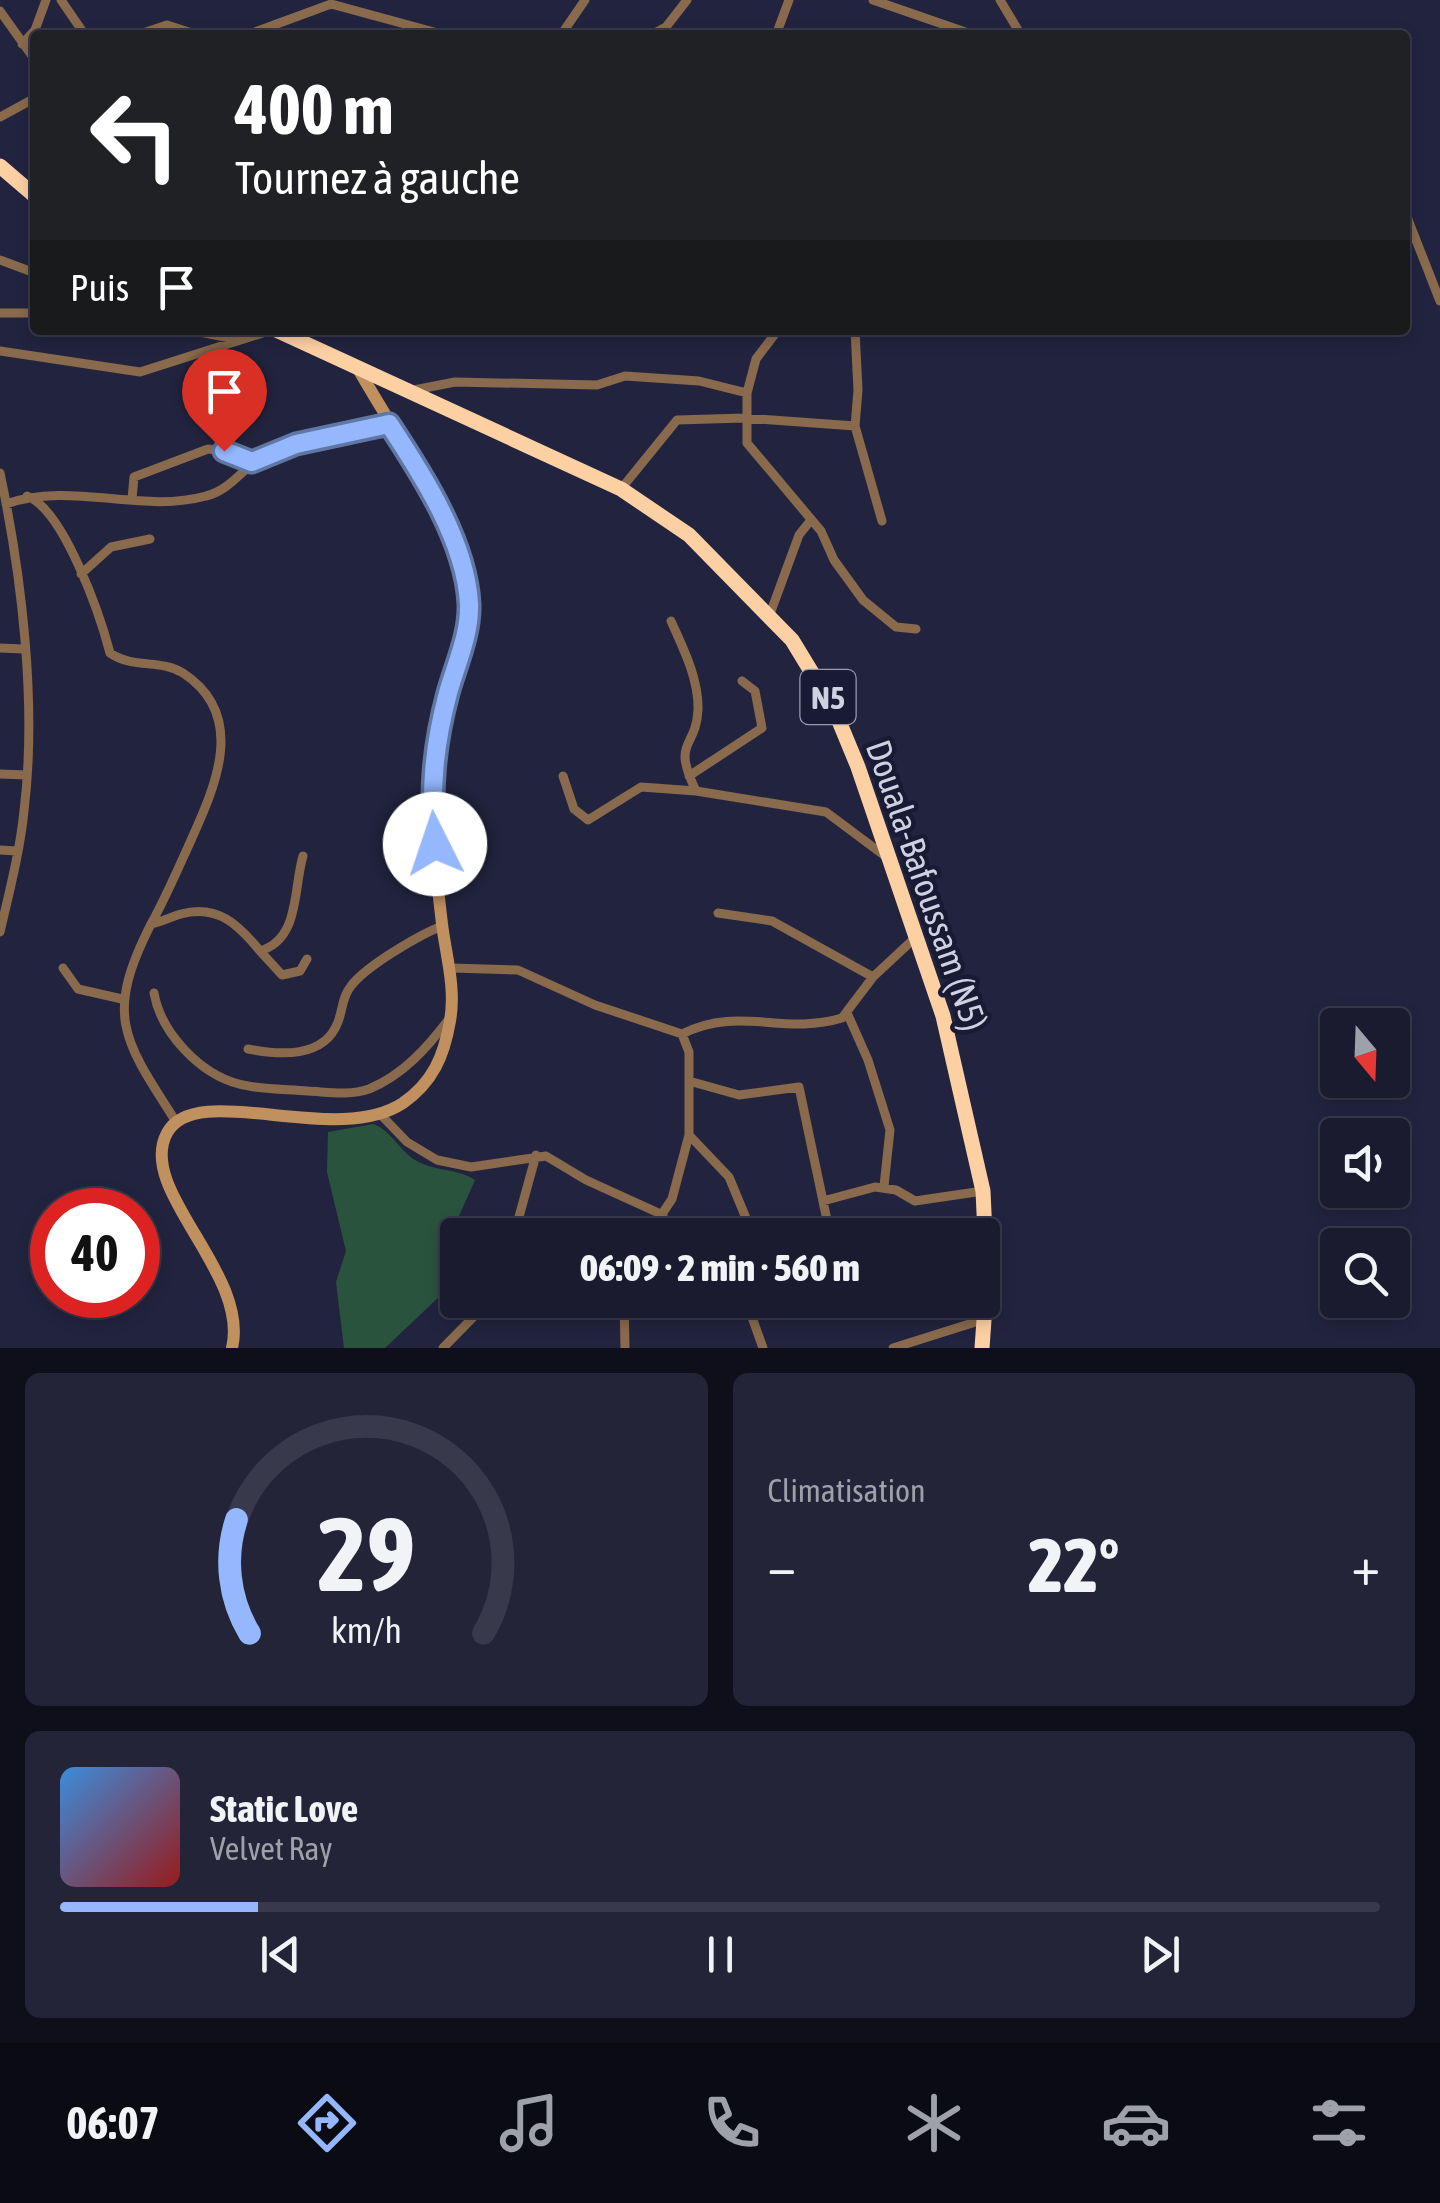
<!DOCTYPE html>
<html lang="fr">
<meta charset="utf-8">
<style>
body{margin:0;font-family:"Asap Condensed",sans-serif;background:#232437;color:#f1f3f6;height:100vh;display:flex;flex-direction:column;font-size:38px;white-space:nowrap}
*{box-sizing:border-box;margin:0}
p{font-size:32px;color:#9fa1aa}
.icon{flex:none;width:55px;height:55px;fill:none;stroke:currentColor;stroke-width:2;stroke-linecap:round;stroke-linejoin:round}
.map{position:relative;height:1348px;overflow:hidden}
.panel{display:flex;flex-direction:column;gap:25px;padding:25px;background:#0e0f1a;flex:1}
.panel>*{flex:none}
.top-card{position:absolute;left:30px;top:30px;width:1380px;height:305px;border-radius:10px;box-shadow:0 5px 15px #0003,0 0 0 2px #38394b;background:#202124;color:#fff;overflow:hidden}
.needle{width:65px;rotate:161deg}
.controls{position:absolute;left:1320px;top:1008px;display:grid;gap:20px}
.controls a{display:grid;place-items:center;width:90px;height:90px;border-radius:10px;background:#1a1b2f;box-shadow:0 5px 15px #0003,0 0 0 2px #38394b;font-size:50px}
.speed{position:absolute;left:30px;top:1188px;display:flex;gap:20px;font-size:50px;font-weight:700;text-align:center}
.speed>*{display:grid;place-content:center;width:130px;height:130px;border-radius:50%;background:#1a1b2f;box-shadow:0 5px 15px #0003,0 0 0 2px #38394b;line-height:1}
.speed .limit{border:15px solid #d22;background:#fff;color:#111}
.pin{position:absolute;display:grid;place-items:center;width:85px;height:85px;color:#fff;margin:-102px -42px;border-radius:50% 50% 50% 0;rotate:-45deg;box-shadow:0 0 10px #0007}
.pin .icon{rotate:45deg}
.me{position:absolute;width:110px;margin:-55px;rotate:356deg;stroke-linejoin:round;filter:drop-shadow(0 0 8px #0008)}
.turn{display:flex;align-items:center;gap:35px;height:210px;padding:0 40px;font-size:45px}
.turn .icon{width:130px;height:130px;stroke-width:2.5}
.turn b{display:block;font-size:70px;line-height:85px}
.then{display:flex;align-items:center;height:95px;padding:0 40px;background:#0003;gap:20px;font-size:38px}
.big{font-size:75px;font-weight:800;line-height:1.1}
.panel .widget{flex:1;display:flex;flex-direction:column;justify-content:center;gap:15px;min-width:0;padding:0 35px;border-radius:15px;background:#232437}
.panel .dial{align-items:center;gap:0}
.dial svg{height:260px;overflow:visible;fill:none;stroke:#38394b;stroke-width:7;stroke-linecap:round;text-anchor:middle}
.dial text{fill:#f1f3f6;stroke:none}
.song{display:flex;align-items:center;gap:30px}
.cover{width:120px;height:120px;border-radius:15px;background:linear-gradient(135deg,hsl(210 70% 55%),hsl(0 70% 35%))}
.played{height:10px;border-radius:5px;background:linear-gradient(90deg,#94b7fd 15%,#38394b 15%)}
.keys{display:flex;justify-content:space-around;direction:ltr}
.heat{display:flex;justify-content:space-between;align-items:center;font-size:55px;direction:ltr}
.panel .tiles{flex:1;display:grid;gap:25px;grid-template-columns:1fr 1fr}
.widget:last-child{grid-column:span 2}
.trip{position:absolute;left:440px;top:1218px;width:560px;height:100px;border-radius:10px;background:#1a1b2f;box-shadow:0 5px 15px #0003,0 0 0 2px #38394b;font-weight:800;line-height:100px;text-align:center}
.tabs{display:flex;height:160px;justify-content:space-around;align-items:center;background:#0a0b13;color:#9fa1aa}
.tabs .icon{width:70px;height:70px}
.tabs .active{color:#94b7fd}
.tabs b{font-size:45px;color:#f1f3f6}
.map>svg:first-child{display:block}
.green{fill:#2a533e}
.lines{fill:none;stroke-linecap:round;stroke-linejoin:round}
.street{stroke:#896a4c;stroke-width:9}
.secondary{stroke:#c1905f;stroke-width:12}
.highway{stroke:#fdd0a3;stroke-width:15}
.route-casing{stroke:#6077a4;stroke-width:25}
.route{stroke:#94b7fd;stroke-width:18}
.labels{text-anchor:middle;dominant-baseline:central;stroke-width:9;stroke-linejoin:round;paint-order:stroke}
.shield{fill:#191a34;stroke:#989aae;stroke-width:2.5}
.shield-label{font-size:32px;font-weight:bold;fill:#cfd1e3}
.street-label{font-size:35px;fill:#cfd1e3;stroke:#191a34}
</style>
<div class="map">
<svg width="1440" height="1348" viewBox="0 0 1440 1348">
<rect width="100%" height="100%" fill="#22243f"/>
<path class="green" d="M373 1124C391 1130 399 1150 415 1160 435 1172 457 1168 475 1180L451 1234 457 1263 440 1277 441 1295 385 1348H344L336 1282 346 1251 327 1172 328 1132Z"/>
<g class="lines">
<path class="street" d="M61 0 85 35
M873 0 974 35
M1000 0 1021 35
M0 11 35 60
M137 35 167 25 198 35
M247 35 331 4 445 35
M561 35 585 0
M651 35 666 27 687 0
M776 35 789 0
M22 44 35 30 46 0
M0 117 35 98
M1405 212 1440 301
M0 260 35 273
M0 313H35
M190 330 240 340
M778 330 756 359 747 393V443L821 531 834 560 863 600 896 627 916 629
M855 330 858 390 855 426 882 521
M0 351 140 372 272 330
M409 391 455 382 597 385 625 376 699 381 747 393
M0 473C22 577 37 705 24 811 20 851 9 893 0 932
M621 489 677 420 744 418 855 426
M27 496C64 510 100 615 110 653 133 669 161 659 183 673 250 717 213 791 188 847 176 873 165 899 151 924
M132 499 134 477 208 449 226 451 252 462
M6 504C71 481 141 514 206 496 232 490 245 464 269 453 306 437 350 433 389 424
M81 574 111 547 150 539
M770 614 799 535 811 520
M671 621C683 648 699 679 698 710 696 750 671 739 696 791L826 812 889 859
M0 648 23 649
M0 774 27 775
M563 776 574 809 588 820 641 787 696 791
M689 776 762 728 755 691 742 681
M0 850 17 851
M718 913 772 921 873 977
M260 951 282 975 300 971 307 959
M63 968 78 989 122 999
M451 968 518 970 595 1005 682 1034 689 1052V1135L729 1177 753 1235
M154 993C161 1033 200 1074 239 1084 261 1090 286 1089 308 1091 328 1092 349 1096 369 1089 403 1075 427 1048 449 1019
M848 1015 868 1060 890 1130 884 1186
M682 1034C739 1005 783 1036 842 1018L873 977 917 936
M248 1049C279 1055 324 1059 338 1022 343 1009 342 997 351 986 366 966 419 935 442 926
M689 1081 739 1095 799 1087 828 1225 825 1235
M381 1115 407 1142 437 1160 471 1167 546 1156 586 1180 663 1215
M175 1120C122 1038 105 1015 151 924 162 922 170 917 181 914 217 904 238 924 260 951 300 939 293 890 303 856
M823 1201 875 1187 896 1190 915 1201 983 1191
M514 1235 536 1155
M648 1235 672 1199 689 1135
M624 1300 625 1348
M756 1300 753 1320 763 1348
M443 1348 490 1300
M893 1348 985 1319"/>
<path class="secondary" d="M232 1348C250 1273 136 1190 167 1133 196 1079 335 1148 403 1103 433 1082 444 1056 450 1021 456 988 446 956 442 924 437 878 429 827 431 781 433 725 477 646 468 597 451 510 400 442 357 367"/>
<path class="highway" d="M0 166 35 196
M276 330 621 489 689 535 792 640 834 709 858 767 943 1016 983 1191 987 1278 982 1348"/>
</g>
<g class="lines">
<defs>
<path id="route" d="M224 451 252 462 296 444 389 424C422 474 466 542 469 604 470 635 456 664 448 693 434 745 430 791 435 844"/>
</defs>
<use href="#route" class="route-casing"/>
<use href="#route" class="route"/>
</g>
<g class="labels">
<rect class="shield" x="800.5" y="670" width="55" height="54" rx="8"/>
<g class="shield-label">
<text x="828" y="697">N5</text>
</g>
<g class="street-label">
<text transform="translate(927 885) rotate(71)">Douala-Bafoussam (N5)</text>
</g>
</g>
</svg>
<div class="controls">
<a><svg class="needle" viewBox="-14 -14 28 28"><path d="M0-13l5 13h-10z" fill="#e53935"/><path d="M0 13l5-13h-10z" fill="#9fa1aa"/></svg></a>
<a><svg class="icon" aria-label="sound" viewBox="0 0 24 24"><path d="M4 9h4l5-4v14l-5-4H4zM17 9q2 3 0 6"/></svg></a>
<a><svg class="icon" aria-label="search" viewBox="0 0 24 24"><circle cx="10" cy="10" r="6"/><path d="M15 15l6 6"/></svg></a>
</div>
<div class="speed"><div class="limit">40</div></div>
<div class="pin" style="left:224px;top:451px;background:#d93025"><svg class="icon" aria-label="arrive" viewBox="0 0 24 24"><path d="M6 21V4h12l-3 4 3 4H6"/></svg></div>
<svg class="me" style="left:435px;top:844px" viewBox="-20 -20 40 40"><circle r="19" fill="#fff"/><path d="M0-13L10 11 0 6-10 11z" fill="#94b7fd"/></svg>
<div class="trip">06:09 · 2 min · 560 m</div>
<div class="top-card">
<div class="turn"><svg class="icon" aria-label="left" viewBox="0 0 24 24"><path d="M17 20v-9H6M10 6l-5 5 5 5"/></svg><div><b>400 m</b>Tournez à gauche</div></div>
<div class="then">Puis<svg class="icon" aria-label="arrive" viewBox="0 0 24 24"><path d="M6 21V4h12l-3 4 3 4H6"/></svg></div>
</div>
</div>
<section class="panel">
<div class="tiles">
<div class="widget dial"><svg viewBox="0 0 100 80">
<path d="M14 69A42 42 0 1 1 86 69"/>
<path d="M14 69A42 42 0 0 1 10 34" stroke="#94b7fd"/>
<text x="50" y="56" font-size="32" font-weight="700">29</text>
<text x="50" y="72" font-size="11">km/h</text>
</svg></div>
<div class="widget"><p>Climatisation</p>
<div class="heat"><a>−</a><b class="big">22°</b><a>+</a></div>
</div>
<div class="widget">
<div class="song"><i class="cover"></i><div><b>Static Love</b><p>Velvet Ray</p></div></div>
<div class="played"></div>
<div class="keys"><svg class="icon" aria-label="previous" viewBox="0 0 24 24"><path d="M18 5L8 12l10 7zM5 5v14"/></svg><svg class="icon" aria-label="pause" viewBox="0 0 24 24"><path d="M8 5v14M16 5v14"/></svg><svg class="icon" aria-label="next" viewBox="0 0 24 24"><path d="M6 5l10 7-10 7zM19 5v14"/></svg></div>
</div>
</div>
</section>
<nav class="tabs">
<b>06:07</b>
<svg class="icon active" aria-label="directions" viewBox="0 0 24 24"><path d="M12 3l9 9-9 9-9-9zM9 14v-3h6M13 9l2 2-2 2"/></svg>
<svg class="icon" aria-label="music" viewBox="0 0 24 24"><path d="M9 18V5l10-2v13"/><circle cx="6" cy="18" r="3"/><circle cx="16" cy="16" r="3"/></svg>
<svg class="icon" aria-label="phone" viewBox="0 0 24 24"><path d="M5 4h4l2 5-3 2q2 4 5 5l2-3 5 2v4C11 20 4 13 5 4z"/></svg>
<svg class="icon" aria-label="climate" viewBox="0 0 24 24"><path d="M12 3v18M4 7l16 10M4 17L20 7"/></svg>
<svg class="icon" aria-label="car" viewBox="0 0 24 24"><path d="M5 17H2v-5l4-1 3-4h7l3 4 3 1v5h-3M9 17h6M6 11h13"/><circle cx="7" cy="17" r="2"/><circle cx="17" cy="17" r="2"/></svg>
<svg class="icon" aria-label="filters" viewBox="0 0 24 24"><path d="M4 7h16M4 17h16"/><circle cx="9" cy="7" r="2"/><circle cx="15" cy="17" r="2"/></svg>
</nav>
